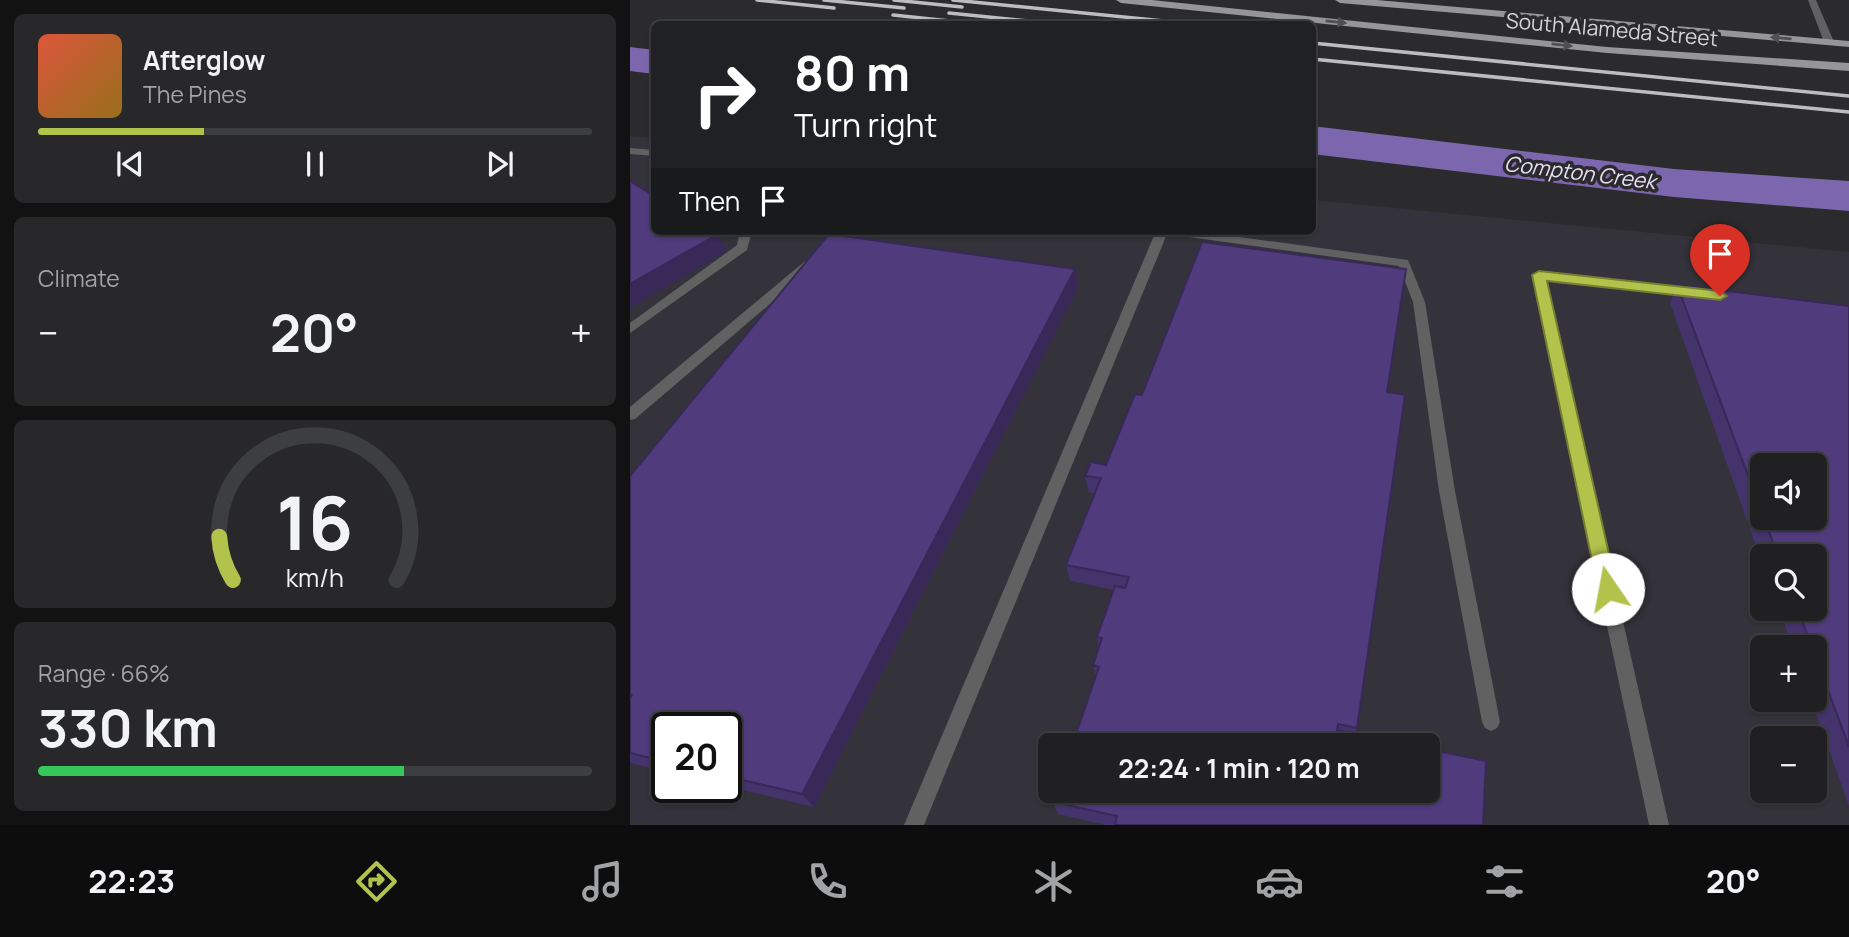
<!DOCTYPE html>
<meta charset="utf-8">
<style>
body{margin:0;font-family:Manrope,sans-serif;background:#28282a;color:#f1f3f6;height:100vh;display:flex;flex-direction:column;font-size:26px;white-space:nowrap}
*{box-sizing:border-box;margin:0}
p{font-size:23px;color:#a2a3a5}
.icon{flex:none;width:38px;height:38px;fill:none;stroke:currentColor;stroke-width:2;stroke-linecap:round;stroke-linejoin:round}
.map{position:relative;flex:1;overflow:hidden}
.details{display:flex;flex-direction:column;gap:14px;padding:14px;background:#121213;width:630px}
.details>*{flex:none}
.guide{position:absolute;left:21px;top:21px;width:665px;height:214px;border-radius:10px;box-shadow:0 2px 5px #0004,0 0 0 2px #3d3e40;background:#202124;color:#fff;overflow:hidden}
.fabs{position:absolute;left:1120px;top:453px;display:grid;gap:14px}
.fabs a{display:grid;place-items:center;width:77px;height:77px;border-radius:10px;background:#202022;box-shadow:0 2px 5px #0004,0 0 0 2px #3d3e40;font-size:35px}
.speed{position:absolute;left:21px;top:712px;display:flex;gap:14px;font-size:35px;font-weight:700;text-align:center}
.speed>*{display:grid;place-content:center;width:91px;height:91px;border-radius:50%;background:#202022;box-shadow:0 2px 5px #0004,0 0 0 2px #3d3e40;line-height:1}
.speed .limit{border:4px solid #111;border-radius:10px;background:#fff;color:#111}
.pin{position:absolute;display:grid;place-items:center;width:60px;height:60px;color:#fff;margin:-72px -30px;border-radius:50% 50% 50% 0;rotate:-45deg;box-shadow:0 0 7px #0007}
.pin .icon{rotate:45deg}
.me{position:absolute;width:77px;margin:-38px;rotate:348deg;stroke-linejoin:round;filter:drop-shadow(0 0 5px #0008)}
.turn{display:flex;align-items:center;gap:24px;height:147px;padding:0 28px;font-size:32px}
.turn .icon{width:91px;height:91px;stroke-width:2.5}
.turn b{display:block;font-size:49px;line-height:60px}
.then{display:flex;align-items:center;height:66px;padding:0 28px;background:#0003;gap:14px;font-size:26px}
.big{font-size:52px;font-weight:700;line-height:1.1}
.details .card{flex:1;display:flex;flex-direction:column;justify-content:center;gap:10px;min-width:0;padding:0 24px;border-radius:10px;background:#28282a}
.details .dial{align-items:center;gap:0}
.dial svg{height:182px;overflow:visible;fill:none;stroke:#3d3e40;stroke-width:7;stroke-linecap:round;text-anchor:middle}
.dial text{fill:#f1f3f6;stroke:none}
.song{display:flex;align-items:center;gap:21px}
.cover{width:84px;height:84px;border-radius:10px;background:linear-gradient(135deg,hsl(10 70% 55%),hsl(40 70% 35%))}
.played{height:7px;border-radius:4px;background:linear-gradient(90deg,#b2c34c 30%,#3d3e40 30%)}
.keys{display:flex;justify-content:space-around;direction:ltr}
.heat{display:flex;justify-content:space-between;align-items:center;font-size:38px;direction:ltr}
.charge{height:10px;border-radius:5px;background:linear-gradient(90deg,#34c759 66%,#3d3e40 0)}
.trip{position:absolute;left:408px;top:733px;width:402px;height:70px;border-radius:10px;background:#202022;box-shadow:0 2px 5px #0004,0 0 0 2px #3d3e40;font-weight:700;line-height:70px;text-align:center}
.tabs{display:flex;height:112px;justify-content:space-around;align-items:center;background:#0d0d0e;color:#a2a3a5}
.tabs .icon{width:49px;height:49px}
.tabs .on{color:#b2c34c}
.tabs b{font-size:32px;color:#f1f3f6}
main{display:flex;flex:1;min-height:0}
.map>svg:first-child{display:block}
.built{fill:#34323a;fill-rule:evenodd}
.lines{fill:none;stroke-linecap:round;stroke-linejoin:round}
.river{fill:#7c67ae;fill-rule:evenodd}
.service{fill:#616162;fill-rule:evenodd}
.primary{fill:#969698;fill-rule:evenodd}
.rail{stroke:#bdbdbf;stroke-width:3.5}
.wall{fill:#45336c;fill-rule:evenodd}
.shaded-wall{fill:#382958}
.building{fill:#503b7d;stroke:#382958;stroke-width:2}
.oneway{fill:#505052}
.route{fill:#b2c34c;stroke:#747f31;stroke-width:2}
.labels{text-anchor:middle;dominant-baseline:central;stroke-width:7;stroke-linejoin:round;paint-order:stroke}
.far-street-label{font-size:21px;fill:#d6d6d8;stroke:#2b2a2d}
.far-water-label{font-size:21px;font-style:italic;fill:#e5e0f5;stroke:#2b2a2d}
</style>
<main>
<section class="details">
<div class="card">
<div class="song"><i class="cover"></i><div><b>Afterglow</b><p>The Pines</p></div></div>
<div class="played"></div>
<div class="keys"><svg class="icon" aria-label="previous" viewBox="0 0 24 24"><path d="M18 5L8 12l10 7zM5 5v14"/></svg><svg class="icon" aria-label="pause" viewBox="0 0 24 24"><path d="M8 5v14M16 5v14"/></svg><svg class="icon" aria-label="next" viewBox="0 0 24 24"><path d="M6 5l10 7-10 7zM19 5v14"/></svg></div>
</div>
<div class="card"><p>Climate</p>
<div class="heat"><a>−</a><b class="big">20°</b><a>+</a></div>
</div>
<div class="card dial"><svg viewBox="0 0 100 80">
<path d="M14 69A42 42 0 1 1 86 69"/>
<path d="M14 69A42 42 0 0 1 8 50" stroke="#b2c34c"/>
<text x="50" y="56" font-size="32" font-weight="700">16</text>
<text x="50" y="72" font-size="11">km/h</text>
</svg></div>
<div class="card"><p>Range · 66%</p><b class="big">330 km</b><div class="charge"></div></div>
</section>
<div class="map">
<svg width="1219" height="825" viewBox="0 0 1219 825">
<rect width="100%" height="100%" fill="#2b2a2d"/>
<path class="built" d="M0 136 24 138V231H682L683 200 1219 252V825H0ZM1132 466H1185V518H1132ZM1132 556H1185V609H1132ZM1132 648H1185V700H1132ZM37 728H96V788H37ZM1132 738H1185V791H1132ZM420 746H798V791H420Z"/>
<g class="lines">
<path class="river" d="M0 47 24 50V74L0 71Z
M682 126 1044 169 1219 181V211L1044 197 682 154Z"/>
<path class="service" d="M1178 0H1186L1204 42 1202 44 1194 42Z
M0 148 24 150V156L0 154Z
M110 231H122L117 250 0 333V323L107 245Z
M212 231H225L203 250H195V244Z
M526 231H566L778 260 795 302 825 491 870 722 867 728 861 731 855 728 852 722 809 491 783 302 769 266 537 234 294 825H274Z
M178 261 182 262 184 265 182 268 5 419 0 420V407L174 262Z
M909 271 1064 289 1070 293 1064 297 916 280 1039 825H1019L903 275Z"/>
<path class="primary" d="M486 0H522L977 47 1219 63V71L977 53 491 3Z
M705 0H747L1219 41V47L710 3Z"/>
<path class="rail" d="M127 0 204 8
M194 0 274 8
M264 0 332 7
M323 0 564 24
M319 13 427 24
M263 15 329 22
M682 43 1219 96
M682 59 1219 112"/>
</g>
<path class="wall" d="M445 269 448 287 184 807 96 786V728H37V772L0 763V476Z
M1047 285 1219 306V806L1181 700H1185V648H1163L1149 609H1185V556H1132V563L1040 303ZM1132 466 1185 518H1132Z
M757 392 726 734 442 746 466 677 463 665 469 648 467 637 484 590 440 581 436 565 465 494 459 492 455 476 476 465 512 395Z
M423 802 853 825H476L428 814Z"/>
<path class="shaded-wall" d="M88 234 97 251 0 308V284Z
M445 269 448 287 184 807 172 794Z"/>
<path class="building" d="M0 181 24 196V231H84L88 234 0 284Z
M199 234 445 269 172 794 96 776V728H37V762L0 753V698L2 695H0V476Z
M572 242 776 269 757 392 775 395 727 728 708 724 707 730 782 746H442L469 667 463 665 472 638 467 637 485 586 495 588 499 577 436 565 471 478 455 476 461 462 476 465 505 394 512 395Z
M1047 285 1219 306V747L1185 655V648H1182L1168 609H1185V556H1148L1134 518H1185V466H1132V513Z
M798 749 856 761 853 825H485L487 816 423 802 426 791H798Z"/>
<defs><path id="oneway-solid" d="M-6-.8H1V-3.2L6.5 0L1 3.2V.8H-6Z" transform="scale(1.75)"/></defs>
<g class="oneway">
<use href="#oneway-solid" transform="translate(706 22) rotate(6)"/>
<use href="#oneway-solid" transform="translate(1151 38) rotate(-175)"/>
<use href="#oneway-solid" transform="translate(932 45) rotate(6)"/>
</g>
<path class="route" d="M909 271 1090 291 1097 296 1090 300 917 281 987 589 984 595 978 597 971 595 968 589 902 275Z"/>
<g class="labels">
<g class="far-street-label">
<text transform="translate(982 29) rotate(5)">South Alameda Street</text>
</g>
<g class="far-water-label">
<text transform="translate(950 172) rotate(7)">Compton Creek</text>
</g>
</g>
</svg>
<div class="fabs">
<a><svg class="icon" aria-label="sound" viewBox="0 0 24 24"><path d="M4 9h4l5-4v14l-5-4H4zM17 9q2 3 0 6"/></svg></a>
<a><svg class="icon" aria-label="search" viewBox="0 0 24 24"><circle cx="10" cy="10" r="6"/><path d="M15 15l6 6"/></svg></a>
<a>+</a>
<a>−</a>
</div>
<div class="speed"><div class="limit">20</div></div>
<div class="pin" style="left:1090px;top:296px;background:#d93025"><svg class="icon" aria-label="arrive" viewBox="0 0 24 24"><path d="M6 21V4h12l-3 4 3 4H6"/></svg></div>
<svg class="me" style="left:978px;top:589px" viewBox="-20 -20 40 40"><circle r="19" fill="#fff"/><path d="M0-13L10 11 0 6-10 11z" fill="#b2c34c"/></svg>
<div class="trip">22:24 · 1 min · 120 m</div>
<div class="guide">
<div class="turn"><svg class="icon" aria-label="right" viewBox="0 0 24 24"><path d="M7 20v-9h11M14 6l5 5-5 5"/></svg><div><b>80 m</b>Turn right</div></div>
<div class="then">Then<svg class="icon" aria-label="arrive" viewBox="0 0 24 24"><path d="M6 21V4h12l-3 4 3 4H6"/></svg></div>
</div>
</div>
</main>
<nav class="tabs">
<b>22:23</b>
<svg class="icon on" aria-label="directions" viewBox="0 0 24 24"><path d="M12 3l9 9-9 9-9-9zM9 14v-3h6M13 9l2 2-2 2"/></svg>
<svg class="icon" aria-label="music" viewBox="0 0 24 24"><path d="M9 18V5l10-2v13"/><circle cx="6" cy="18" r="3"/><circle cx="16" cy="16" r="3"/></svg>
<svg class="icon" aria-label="phone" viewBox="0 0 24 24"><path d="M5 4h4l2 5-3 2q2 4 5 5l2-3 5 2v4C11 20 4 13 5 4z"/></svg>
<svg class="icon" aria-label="climate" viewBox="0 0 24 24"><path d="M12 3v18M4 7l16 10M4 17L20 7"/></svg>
<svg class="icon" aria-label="car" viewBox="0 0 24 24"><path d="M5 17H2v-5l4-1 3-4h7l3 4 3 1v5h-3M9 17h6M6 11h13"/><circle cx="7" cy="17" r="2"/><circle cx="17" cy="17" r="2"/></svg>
<svg class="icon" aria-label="filters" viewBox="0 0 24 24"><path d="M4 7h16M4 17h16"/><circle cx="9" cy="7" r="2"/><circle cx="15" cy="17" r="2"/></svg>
<b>20°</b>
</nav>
